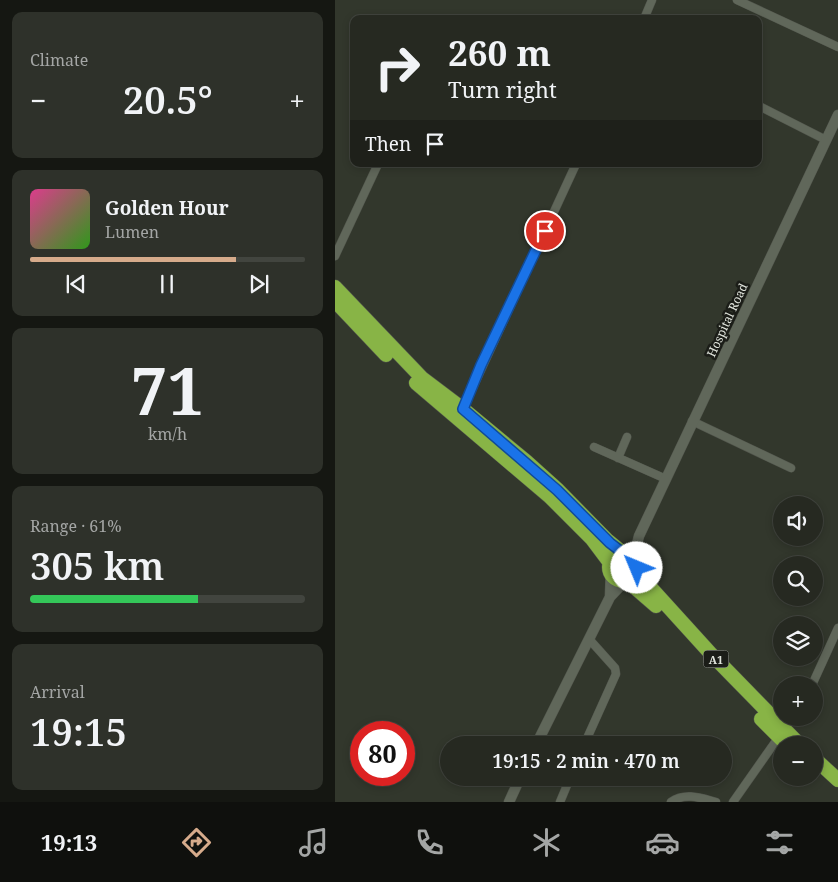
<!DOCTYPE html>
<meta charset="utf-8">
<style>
body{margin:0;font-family:"Noto Serif",serif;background:#2e312a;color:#f1f3f6;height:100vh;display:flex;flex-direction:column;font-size:19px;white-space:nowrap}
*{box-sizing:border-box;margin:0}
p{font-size:16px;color:#a4a6a5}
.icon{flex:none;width:28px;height:28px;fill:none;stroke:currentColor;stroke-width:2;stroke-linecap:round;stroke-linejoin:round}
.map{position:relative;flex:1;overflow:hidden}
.sheet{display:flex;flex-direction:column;gap:12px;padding:12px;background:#151712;width:335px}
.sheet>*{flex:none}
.hud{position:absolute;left:15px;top:15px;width:412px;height:152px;border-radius:10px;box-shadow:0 2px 8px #0003,0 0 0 1px #42453f;background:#262921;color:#f1f3f6;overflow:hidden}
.fabs{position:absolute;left:438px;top:496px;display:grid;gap:10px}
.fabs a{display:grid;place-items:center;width:50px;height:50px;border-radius:50%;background:#262921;box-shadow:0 2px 8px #0003,0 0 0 1px #42453f;font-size:25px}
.speed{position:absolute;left:15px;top:721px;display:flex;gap:10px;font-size:25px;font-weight:700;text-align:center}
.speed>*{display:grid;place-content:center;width:65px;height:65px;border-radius:50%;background:#262921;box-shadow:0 2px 8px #0003,0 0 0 1px #42453f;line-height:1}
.speed .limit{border:8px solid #d22;background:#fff;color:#111}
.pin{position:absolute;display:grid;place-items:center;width:42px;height:42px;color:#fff;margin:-21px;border:2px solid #fff;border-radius:50%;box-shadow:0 1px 5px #0007}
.me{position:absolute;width:55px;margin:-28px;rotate:315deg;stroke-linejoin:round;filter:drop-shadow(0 0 4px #0008)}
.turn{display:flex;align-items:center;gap:18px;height:105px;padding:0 15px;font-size:22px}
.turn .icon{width:65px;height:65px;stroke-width:2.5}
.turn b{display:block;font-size:35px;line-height:42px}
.then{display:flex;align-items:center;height:48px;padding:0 15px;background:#0003;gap:10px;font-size:19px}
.big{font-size:38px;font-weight:600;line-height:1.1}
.sheet .widget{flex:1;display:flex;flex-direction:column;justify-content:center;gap:8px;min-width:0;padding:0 18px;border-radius:10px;background:#2e312a}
.sheet .dial{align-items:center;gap:0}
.dial b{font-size:65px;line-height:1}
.song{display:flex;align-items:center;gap:15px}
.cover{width:60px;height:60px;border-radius:8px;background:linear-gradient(135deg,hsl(330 70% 55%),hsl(110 70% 35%))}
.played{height:5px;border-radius:2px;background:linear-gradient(90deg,#d6ab8b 75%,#42453f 75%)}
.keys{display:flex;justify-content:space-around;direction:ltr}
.heat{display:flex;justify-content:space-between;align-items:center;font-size:28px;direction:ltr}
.charge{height:8px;border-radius:4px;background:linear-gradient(90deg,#34c759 61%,#42453f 0)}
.trip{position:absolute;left:105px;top:736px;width:292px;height:50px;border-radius:25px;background:#262921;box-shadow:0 2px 8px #0003,0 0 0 1px #42453f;font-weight:600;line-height:50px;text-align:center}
.tab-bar{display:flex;height:80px;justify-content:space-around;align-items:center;background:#0f100d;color:#a4a6a5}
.tab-bar .icon{width:35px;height:35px}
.tab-bar .active{color:#d6ab8b}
.tab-bar b{font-size:22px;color:#f1f3f6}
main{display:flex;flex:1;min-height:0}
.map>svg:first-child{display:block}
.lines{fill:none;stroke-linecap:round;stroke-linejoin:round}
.street-casing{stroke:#51554c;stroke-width:9}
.secondary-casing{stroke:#51554c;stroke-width:11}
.highway-casing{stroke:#51554c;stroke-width:15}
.street{stroke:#60675a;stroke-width:8}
.secondary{stroke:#60675a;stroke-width:10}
.highway{stroke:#88b446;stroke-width:14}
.route-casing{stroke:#114b97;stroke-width:12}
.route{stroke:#1a73e8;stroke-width:9}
.labels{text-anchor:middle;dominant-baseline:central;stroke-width:5;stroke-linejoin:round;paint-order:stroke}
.shield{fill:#1b1d18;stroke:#a5a8a1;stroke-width:1}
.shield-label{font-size:11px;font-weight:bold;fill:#e0e4dc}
.street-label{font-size:12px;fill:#e0e4dc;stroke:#1b1d18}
</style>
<main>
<section class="sheet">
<div class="widget"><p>Climate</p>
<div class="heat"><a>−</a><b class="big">20.5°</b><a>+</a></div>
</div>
<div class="widget">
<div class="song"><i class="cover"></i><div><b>Golden Hour</b><p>Lumen</p></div></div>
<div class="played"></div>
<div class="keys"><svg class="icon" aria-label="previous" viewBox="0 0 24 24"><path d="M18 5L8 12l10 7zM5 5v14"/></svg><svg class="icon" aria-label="pause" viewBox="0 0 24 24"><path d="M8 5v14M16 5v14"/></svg><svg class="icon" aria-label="next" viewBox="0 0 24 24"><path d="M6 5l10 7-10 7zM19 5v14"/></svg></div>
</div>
<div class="widget dial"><b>71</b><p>km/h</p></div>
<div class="widget"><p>Range · 61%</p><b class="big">305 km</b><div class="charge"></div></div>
<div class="widget"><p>Arrival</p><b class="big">19:15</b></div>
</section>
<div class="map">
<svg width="503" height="802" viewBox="0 0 503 802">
<rect width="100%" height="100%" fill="#32372c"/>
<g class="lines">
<defs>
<path id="street" d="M402 0 503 47
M309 19 317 0
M424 106 491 140
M0 256 43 164
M128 409 241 164
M357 421 456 468
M259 447 331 479
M283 458 292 437
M477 685 503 628
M448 729 457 718
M249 745 281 674 280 668 254 639
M225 802 235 778
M336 802C350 792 366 798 381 802
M398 802 443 738"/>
<path id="secondary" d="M301 561V548L304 536 503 115
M275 596 276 572
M201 745 275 597 291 580
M174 802 185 778"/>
<path id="highway" d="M0 287 87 378 128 409 192 462 222 489 272 540 288 553
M0 301 51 355
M81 383 215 497 257 539 275 563
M274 567a14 14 0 1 1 28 0a14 14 0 1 1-28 0Z
M302 568 317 589 376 654 465 745
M291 580 321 606
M426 719 452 745
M479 758 503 780"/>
</defs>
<use href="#street" class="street-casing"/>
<use href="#secondary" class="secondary-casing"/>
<use href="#highway" class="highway-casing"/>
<use href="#street" class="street"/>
<use href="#secondary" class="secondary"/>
<use href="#highway" class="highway"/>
</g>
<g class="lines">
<defs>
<path id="route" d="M210 231 146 365 128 409 222 490 275 543 288 553 297 556 302 568"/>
</defs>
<use href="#route" class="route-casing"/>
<use href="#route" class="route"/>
</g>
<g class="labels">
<rect class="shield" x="368.5" y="650.5" width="25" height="17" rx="4"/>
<g class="shield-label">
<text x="381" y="659">A1</text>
</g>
<g class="street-label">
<text transform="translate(392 320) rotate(-65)">Hospital Road</text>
</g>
</g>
</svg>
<div class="fabs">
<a><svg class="icon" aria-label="sound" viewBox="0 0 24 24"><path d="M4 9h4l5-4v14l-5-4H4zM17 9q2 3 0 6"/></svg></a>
<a><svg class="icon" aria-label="search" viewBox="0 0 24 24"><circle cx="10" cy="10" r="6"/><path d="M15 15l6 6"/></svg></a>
<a><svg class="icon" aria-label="layers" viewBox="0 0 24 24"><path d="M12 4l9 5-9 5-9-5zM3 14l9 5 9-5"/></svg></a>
<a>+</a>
<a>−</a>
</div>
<div class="speed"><div class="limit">80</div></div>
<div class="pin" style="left:210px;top:231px;background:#d93025"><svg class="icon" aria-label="arrive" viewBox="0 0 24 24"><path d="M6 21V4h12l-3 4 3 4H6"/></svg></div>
<svg class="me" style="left:302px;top:568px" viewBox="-20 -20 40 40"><circle r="19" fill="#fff"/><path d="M0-13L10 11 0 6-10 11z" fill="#1a73e8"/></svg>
<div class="trip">19:15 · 2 min · 470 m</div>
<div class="hud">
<div class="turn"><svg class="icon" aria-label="right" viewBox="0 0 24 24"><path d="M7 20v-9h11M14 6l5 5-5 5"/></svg><div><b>260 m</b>Turn right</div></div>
<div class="then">Then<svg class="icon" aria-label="arrive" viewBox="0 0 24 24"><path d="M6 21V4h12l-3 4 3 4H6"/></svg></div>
</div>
</div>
</main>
<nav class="tab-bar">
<b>19:13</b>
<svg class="icon active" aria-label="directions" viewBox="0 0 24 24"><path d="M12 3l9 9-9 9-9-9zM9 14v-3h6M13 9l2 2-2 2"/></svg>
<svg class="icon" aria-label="music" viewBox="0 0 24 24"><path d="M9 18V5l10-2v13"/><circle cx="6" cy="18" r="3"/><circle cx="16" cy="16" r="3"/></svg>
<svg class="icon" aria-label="phone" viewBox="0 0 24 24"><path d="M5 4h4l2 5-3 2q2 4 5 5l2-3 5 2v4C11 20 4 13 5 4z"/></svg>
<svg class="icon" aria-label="climate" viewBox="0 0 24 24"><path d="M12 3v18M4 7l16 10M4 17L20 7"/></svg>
<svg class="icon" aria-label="car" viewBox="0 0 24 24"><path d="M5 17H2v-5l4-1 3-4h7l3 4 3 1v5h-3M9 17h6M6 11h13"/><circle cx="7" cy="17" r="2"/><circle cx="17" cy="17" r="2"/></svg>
<svg class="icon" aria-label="filters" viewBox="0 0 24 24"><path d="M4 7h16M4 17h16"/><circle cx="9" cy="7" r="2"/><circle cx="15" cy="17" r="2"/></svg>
</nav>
